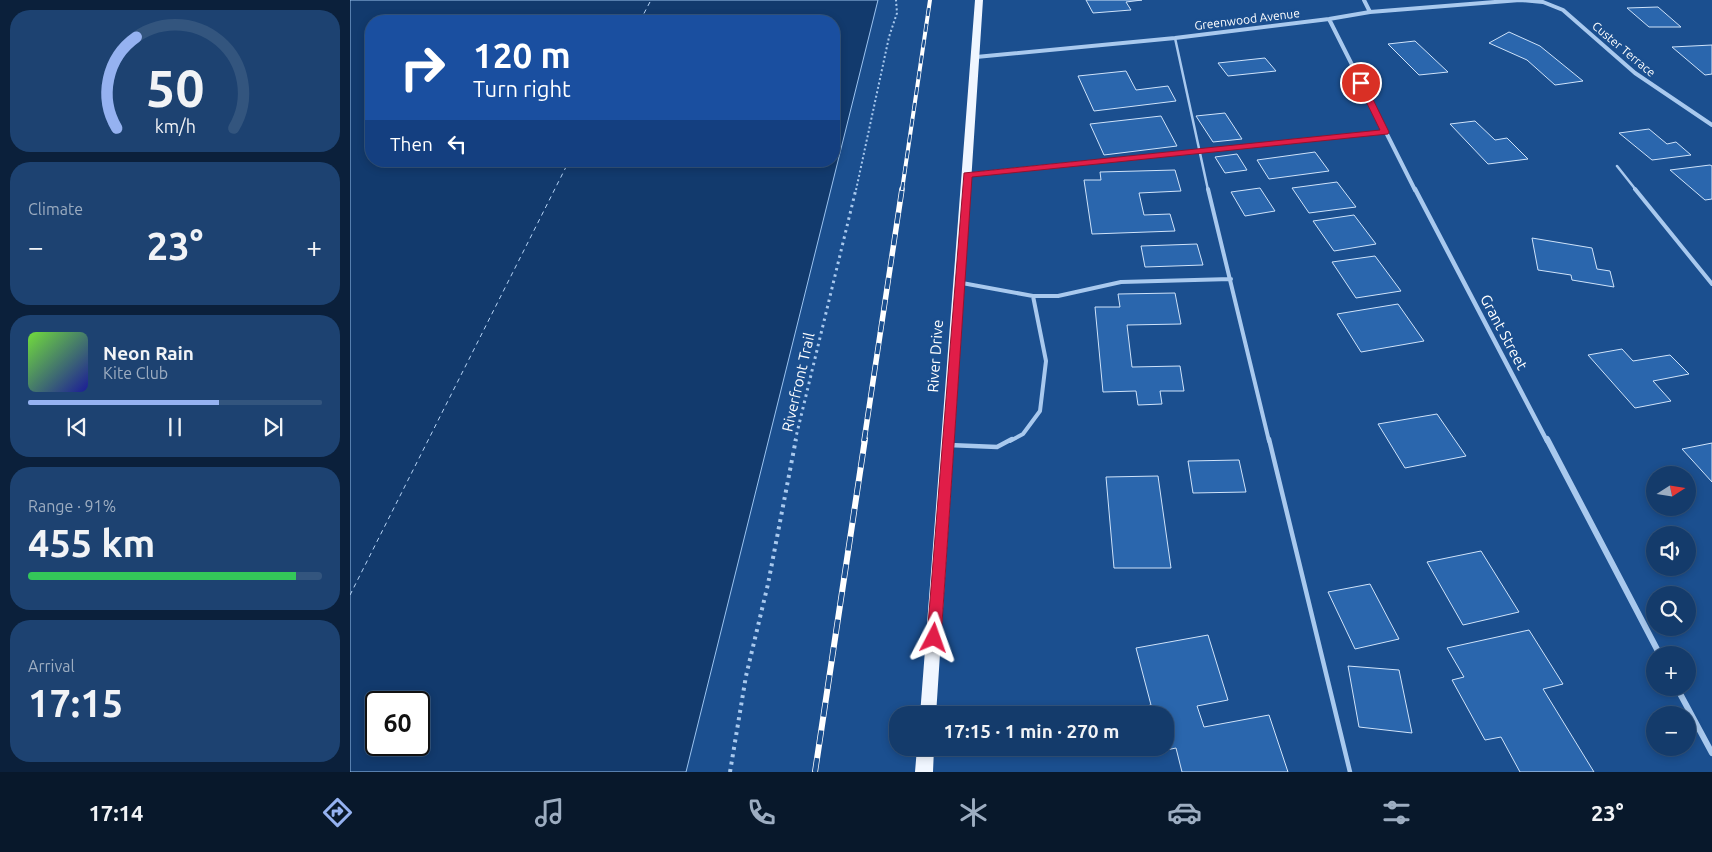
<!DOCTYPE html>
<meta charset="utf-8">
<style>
body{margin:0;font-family:Ubuntu,sans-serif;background:#1d4271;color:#f1f3f6;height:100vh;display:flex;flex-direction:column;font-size:19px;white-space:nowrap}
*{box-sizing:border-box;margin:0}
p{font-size:16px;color:#9dadc1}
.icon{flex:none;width:28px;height:28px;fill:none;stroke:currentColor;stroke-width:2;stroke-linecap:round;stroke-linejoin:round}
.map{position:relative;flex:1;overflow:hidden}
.drawer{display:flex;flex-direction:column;gap:10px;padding:10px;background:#0b203b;width:350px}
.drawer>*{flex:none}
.banner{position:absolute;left:15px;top:15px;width:475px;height:152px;border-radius:20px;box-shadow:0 2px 8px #0003,0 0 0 1px #33557e;background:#1a4fa0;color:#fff;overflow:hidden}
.needle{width:32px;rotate:78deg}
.buttons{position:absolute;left:1296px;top:466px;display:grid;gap:10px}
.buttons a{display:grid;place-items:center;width:50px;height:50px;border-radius:50%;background:#143b6b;box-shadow:0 2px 8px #0003,0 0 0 1px #33557e;font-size:25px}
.speed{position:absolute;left:15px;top:691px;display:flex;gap:10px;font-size:25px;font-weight:700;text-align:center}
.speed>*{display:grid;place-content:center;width:65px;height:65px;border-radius:50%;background:#143b6b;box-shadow:0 2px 8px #0003,0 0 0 1px #33557e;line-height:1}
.speed .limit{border:2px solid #111;border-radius:8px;background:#fff;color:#111}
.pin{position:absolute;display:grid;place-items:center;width:42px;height:42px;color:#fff;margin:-21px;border:2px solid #fff;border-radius:50%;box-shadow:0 1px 5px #0007}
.me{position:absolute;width:55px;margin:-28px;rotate:4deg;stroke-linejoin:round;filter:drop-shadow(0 0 4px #0008)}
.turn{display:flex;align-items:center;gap:18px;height:105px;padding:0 25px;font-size:22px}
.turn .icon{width:65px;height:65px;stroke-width:2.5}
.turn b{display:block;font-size:35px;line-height:42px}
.then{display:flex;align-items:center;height:48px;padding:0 25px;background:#0003;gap:10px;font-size:19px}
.big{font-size:38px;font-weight:600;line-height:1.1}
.drawer .card{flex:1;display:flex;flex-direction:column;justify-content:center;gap:8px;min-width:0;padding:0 18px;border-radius:20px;background:#1d4271}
.drawer .dial{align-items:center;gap:0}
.dial svg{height:130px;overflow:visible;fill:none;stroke:#33557e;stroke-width:7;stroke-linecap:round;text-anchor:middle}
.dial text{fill:#f1f3f6;stroke:none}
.song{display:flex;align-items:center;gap:15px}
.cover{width:60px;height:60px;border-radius:8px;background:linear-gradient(135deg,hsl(100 70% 55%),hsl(240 70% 35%))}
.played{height:5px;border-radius:2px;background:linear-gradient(90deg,#95b2f1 65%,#33557e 65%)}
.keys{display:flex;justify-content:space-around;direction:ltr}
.heat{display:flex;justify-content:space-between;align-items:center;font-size:28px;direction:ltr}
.charge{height:8px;border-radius:4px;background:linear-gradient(90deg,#34c759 91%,#33557e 0)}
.trip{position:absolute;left:539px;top:706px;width:285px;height:50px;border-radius:20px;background:#143b6b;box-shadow:0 2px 8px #0003,0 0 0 1px #33557e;font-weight:600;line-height:50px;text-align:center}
.tabs{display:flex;height:80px;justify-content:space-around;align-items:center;background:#08182b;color:#9dadc1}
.tabs .icon{width:35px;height:35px}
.tabs .on{color:#95b2f1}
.tabs b{font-size:22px;color:#f1f3f6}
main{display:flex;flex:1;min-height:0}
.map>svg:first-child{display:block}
.water{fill:#123a6d;stroke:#9cc4f0;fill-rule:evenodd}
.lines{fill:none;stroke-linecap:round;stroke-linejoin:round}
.ferry{stroke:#b5d3f5;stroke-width:1;stroke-dasharray:4.5 4;stroke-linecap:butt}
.building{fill:#2a66ad;stroke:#cfe3fa}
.path-far2{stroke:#a9c9ee;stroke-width:2;stroke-dasharray:2 2.5;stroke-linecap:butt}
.path-far1{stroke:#a9c9ee;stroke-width:3;stroke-dasharray:2.5 4;stroke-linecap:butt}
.path{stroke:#a9c9ee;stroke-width:4;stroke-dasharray:3 4.5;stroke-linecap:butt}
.service-far2{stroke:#a9c9ee;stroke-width:2.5}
.service-far1{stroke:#a9c9ee;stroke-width:4}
.service{stroke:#a9c9ee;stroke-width:4.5}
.minor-far2{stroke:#a9c9ee;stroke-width:4}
.minor-far1{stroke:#a9c9ee;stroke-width:4.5}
.minor{stroke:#a9c9ee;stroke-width:6}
.primary{fill:#f0f6ff;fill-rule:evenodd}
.rail-far2-casing{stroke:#fff;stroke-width:4}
.rail-far1-casing{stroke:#fff;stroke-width:5.5}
.rail-casing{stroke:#fff;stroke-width:6}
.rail-far2{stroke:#1b4f8f;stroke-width:2.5;stroke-dasharray:8;stroke-linecap:butt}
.rail-far1{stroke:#1b4f8f;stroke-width:4;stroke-dasharray:11;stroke-linecap:butt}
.rail{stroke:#1b4f8f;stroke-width:4.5;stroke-dasharray:14;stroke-linecap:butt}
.route{fill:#e11d48;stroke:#92132f}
.labels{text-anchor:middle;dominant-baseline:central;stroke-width:5;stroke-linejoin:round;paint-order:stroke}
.far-street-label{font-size:12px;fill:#fff;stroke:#1b4f8f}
.street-label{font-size:15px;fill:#fff;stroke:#1b4f8f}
</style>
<main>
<section class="drawer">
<div class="card dial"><svg viewBox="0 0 100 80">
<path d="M14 69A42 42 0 1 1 86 69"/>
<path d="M14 69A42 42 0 0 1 26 13" stroke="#95b2f1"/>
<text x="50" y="56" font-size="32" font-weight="700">50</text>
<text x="50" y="72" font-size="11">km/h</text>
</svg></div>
<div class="card"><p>Climate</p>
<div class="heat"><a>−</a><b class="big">23°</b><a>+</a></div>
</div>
<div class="card">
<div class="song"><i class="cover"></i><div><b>Neon Rain</b><p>Kite Club</p></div></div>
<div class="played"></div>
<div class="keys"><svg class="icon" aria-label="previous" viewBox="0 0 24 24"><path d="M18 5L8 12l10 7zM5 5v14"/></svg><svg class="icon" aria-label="pause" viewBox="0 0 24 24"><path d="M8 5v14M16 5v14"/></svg><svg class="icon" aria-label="next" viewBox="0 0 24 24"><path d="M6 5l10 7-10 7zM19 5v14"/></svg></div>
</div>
<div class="card"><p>Range · 91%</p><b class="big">455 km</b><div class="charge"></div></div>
<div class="card"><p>Arrival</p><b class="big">17:15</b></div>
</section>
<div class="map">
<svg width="1362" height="772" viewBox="0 0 1362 772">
<rect width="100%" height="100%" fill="#1b4f8f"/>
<path class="water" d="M0 0H528L336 772H0ZM21 21H484V161H21ZM26 702H69V745H26Z"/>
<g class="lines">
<path class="ferry" d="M290 21 301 0
M0 595 219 161"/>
</g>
<path class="building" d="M736 0H792L776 2 781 10 743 13Z
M1308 7 1331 27H1299L1277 8Z
M1159 32 1190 46 1233 81 1205 85 1177 60 1139 43Z
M1065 41 1098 72 1069 75 1038 44Z
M1362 45V74L1355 75 1322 47Z
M915 58 926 71 878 76 868 63Z
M776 71 786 90 818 86 826 101 744 111 728 76Z
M875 113 892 139 863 142 846 116Z
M811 116 827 146 754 155 740 124Z
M1125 121 1145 140 1157 138 1178 159 1138 164 1100 124Z
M1299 129 1317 144 1326 142 1341 155 1302 160 1269 133Z
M965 152 979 171 919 179 907 160Z
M887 154 897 170 875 173 865 157Z
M1360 165 1362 166V199L1355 200 1320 170Z
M825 170 831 191 789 193 794 215 820 214 825 231 742 234 734 180H751L750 172Z
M987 182 1006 207 959 213 942 188Z
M910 188 925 211 895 216 881 192Z
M1004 215 1026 244 984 251 963 221Z
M1182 238 1242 248 1247 269 1260 271 1264 287 1222 280 1221 275 1188 270Z
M847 244 853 265 795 267 791 246Z
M1025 256 1051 291 1006 298 982 262Z
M825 293 831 324 777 325 782 367 830 366 834 391H810L812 404 788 405 786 391 753 392 745 307H770L768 294Z
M1048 304 1074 341 1011 352 987 314Z
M1272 349 1283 361 1320 355 1339 374 1303 381 1321 401 1285 408 1238 355Z
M1087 414 1116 456 1055 468 1028 424Z
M1362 443V482L1332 449Z
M889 460 896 492 843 493 838 461Z
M808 476 821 568H764L756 477Z
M1131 551 1169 612 1113 625 1077 562Z
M1020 584 1049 639 1005 649 978 592Z
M1179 630 1213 684 1193 689 1244 772H1170L1151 737 1135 740 1102 680 1114 677 1097 648Z
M858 635 878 700 847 706 854 727 919 715 938 772H832L826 748 792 755 790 748H815V715H782L781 709 801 705 786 648Z
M998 666 1049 670 1062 733 1009 727Z"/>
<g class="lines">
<path class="path-far2" d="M506 190 539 37 547 13 546 0"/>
<path class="path-far1" d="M445 441 506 189"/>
<path class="path" d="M380 772 396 676 418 584 446 439"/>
<path class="service-far2" d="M825 38 858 190
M1267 166 1286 190
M617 174 1035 132"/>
<path class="service-far1" d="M858 189 919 441
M1285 189 1362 284
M612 283 683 296H708L771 282 881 279
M660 441 673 434 690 411 696 361 683 296"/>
<path class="service" d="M919 439 1000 772
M599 445 647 447 662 439"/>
<path class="minor-far2" d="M1014 0 1020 12
M979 19 1065 190
M626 57 825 38 979 19 1020 12 1170 0 1193 2 1213 10 1285 73 1362 125"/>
<path class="minor-far1" d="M1065 189 1197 441"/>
<path class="minor" d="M1197 439 1310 655
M1327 688 1362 753"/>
<path class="primary" d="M625 0H633L586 715H570Z
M567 748H584L583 772H565Z"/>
<defs>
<path id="rail-far2" d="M552 190 580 0"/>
<path id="rail-far1" d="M514 441 552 189"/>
<path id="rail" d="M465 772 515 439"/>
</defs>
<use href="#rail-far2" class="rail-far2-casing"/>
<use href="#rail-far1" class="rail-far1-casing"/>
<use href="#rail" class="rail-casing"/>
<use href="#rail-far2" class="rail-far2"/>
<use href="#rail-far1" class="rail-far1"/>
<use href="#rail" class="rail"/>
</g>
<path class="route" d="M1011 81 1015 83 1039 132 1038 134 622 177 591 638 589 643 584 645 579 643 577 638 614 173 1030 130 1007 83Z"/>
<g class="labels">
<g class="far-street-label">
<text transform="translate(897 19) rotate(-7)">Greenwood Avenue</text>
<text transform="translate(1274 49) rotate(40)">Custer Terrace</text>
</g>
<g class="street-label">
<text transform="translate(1154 332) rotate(62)">Grant Street</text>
<text transform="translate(585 356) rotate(-86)">River Drive</text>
<text transform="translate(448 382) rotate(-77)">Riverfront Trail</text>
</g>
</g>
</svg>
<div class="buttons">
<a><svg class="needle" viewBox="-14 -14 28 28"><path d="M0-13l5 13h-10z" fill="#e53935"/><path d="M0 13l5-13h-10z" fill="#9dadc1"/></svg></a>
<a><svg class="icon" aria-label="sound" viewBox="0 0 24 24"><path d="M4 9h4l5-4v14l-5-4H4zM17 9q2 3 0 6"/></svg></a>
<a><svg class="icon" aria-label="search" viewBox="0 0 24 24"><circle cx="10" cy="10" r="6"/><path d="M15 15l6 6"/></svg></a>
<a>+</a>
<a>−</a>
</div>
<div class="speed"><div class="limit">60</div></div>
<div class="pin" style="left:1011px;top:83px;background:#d93025"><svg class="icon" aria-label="arrive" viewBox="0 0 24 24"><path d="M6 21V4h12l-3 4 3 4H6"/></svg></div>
<svg class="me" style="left:584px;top:638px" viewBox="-20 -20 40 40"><path d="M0-17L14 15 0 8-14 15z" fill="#e11d48" stroke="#fff" stroke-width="4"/></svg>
<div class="trip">17:15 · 1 min · 270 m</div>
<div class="banner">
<div class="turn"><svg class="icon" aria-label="right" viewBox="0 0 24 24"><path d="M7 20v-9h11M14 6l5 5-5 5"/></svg><div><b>120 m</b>Turn right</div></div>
<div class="then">Then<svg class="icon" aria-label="left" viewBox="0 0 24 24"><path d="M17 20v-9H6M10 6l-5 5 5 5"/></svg></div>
</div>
</div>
</main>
<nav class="tabs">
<b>17:14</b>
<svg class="icon on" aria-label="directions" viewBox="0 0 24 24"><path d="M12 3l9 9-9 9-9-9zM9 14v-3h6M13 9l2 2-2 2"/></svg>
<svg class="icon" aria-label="music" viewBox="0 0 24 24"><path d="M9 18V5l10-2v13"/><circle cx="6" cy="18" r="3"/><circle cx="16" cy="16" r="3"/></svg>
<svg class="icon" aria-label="phone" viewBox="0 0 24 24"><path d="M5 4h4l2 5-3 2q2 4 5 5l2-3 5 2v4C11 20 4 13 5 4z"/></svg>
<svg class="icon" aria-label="climate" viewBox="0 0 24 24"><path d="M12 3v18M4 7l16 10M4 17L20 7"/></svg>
<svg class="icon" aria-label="car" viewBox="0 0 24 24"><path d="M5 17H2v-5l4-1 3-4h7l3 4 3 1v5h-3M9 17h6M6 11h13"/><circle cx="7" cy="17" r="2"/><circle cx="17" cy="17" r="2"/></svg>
<svg class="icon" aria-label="filters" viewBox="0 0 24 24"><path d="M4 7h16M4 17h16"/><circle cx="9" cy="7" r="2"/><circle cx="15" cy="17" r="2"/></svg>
<b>23°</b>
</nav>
